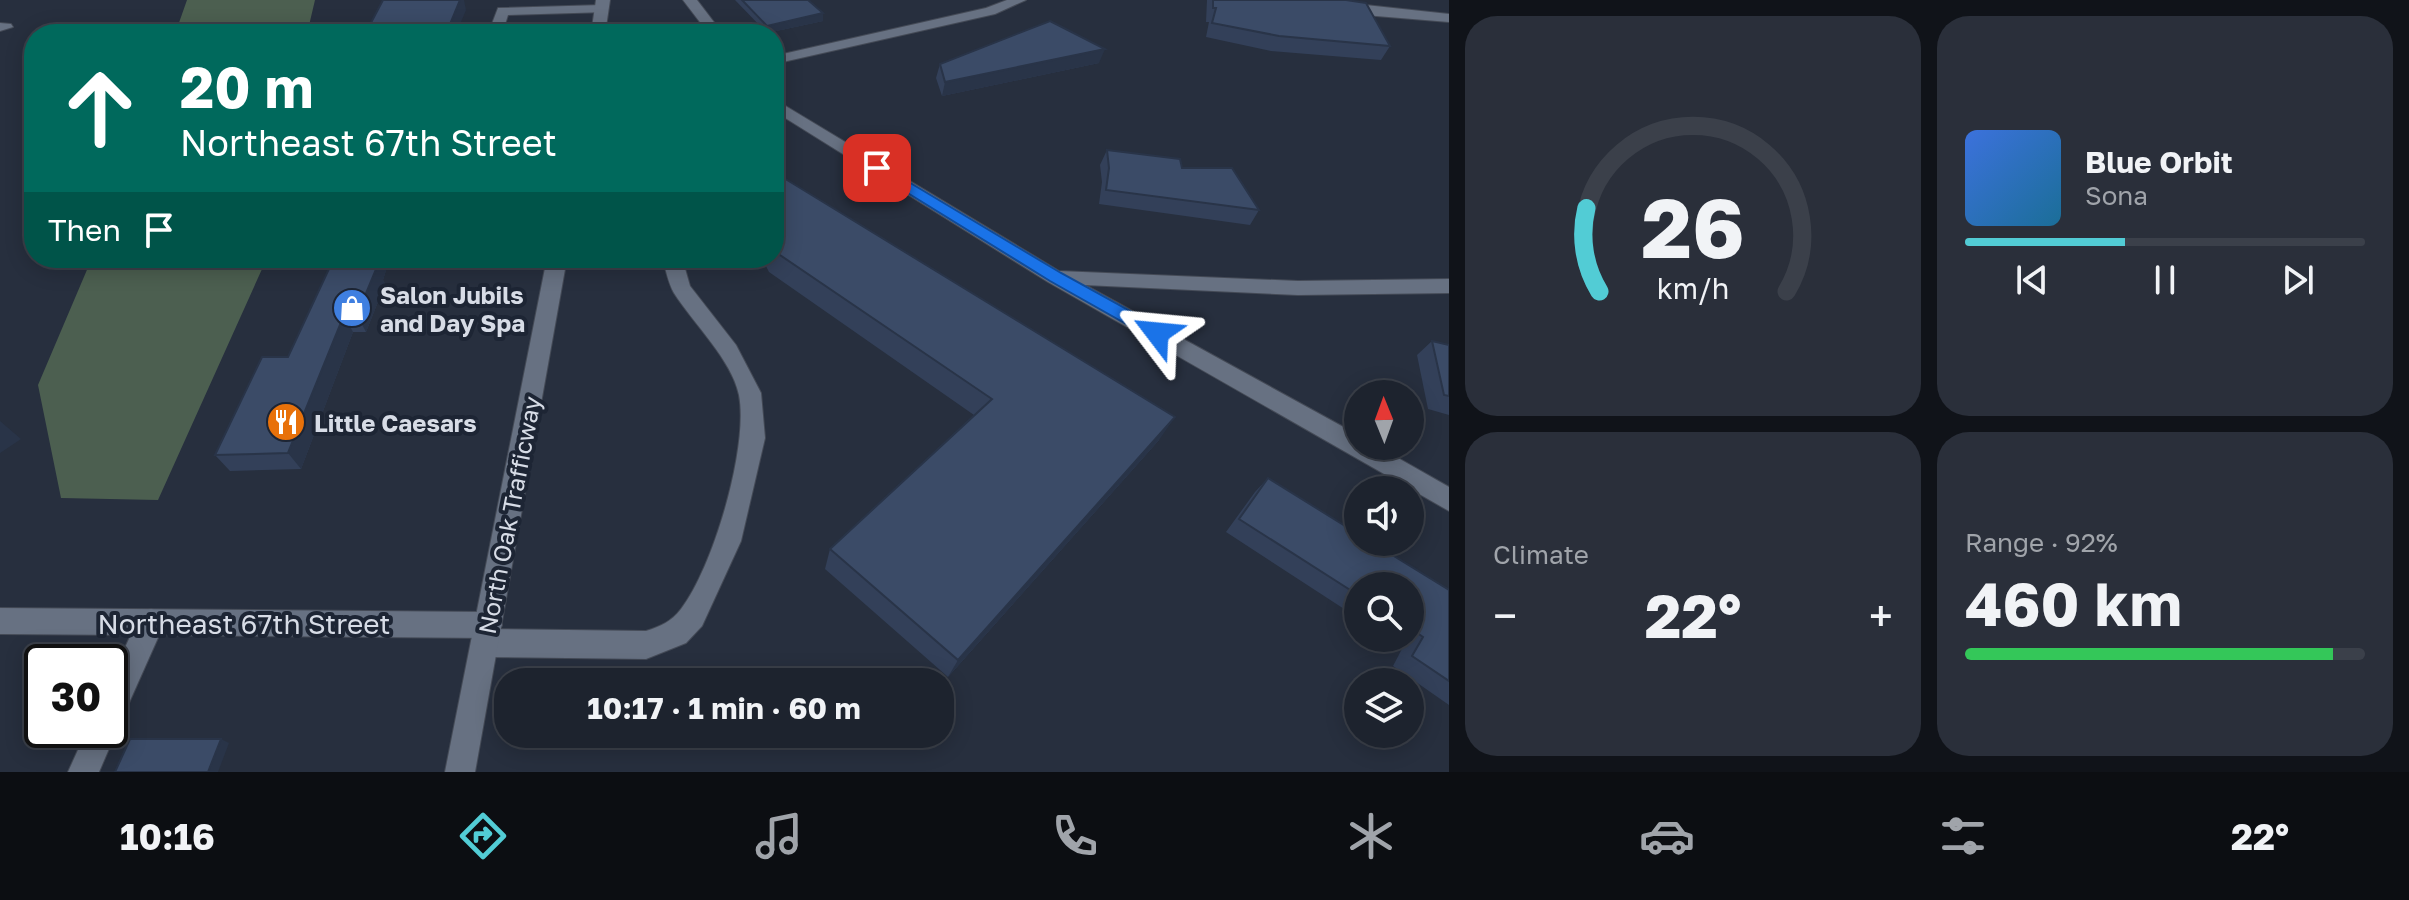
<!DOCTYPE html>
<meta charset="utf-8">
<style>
body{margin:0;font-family:"Golos Text",sans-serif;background:#2a2f3a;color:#f1f3f6;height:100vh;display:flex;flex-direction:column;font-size:30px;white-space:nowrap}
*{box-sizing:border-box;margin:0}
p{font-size:26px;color:#a0a4aa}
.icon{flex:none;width:44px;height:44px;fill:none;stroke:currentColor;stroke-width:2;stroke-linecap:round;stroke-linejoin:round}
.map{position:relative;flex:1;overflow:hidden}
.sheet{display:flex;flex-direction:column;gap:16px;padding:16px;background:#101319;width:960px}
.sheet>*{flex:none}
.top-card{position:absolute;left:24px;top:24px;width:760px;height:244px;border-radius:32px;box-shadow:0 4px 20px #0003,0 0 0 2px #3b404a;background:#00695c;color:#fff;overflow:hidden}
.needle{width:52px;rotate:359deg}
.controls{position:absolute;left:1344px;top:380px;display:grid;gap:16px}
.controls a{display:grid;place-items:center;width:80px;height:80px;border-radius:50%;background:#1d232e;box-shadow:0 4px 20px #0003,0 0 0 2px #3b404a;font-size:40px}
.speed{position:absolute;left:24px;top:644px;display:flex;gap:16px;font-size:40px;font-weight:700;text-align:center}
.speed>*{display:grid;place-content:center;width:104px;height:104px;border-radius:50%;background:#1d232e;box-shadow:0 4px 20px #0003,0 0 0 2px #3b404a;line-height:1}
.speed .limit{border:4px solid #111;border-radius:12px;background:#fff;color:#111}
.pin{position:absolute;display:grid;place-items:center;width:68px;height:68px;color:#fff;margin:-34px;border-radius:16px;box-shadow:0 4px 12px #0006}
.me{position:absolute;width:88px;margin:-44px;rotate:299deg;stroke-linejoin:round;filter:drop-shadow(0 0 6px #0008)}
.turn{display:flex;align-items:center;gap:28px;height:168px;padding:0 24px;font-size:36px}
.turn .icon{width:104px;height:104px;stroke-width:2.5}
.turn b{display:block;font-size:56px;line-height:68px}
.then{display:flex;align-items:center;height:76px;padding:0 24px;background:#0003;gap:16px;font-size:30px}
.big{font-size:60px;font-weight:700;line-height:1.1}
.sheet .widget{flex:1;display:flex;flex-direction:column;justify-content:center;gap:12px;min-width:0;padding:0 28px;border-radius:32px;background:#2a2f3a}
.sheet .dial{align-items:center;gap:0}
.dial svg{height:208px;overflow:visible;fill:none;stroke:#3b404a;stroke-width:7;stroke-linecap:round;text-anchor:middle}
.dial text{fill:#f1f3f6;stroke:none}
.song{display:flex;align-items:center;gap:24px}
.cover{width:96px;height:96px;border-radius:12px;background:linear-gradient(135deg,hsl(220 70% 55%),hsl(200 70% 35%))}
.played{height:8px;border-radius:4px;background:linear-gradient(90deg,#52ccd5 40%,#3b404a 40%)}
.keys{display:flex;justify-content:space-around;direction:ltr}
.heat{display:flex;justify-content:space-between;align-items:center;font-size:44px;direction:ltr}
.charge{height:12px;border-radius:6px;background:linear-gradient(90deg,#34c759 92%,#3b404a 0)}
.sheet .tiles{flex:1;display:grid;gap:16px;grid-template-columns:repeat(2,1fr)}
.trip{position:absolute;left:494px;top:668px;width:460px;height:80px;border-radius:32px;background:#1d232e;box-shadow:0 4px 20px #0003,0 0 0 2px #3b404a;font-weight:700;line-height:80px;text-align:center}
.tab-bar{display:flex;height:128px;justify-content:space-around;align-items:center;background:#0c0e12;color:#a0a4aa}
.tab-bar .icon{width:56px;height:56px}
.tab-bar .on{color:#52ccd5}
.tab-bar b{font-size:36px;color:#f1f3f6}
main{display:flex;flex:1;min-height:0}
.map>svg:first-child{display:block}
.green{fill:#4c5f50}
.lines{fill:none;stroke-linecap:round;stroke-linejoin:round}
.service-casing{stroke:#444a56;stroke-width:2}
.minor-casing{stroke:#444a56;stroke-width:2}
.secondary-casing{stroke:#444a56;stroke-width:2}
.service{fill:#677182;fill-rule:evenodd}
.minor{fill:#677182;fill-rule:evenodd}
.secondary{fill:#677182;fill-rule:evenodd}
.wall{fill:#334059}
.shaded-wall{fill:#293448}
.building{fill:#3b4b67;stroke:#293448;stroke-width:2}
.route{fill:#1a73e8;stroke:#114b97;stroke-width:2}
.labels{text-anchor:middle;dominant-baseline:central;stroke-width:8;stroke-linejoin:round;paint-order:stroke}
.poi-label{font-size:24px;font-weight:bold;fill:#d7dce6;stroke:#1d2534;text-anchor:start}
.street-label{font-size:24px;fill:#d7dce6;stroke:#1d2534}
.near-street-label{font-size:28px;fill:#d7dce6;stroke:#1d2534}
</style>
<main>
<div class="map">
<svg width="1449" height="772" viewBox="0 0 1449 772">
<rect width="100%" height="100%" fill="#272f3e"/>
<path class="green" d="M187 0H315L307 34H175Z
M92 258H267L158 500 61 498 38 385Z"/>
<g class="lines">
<defs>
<path id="service" d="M683 0H697L723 34H709Z
M602 5 607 6V12L508 15 502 34H488L498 8Z
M662 258H682L690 286 736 345 761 393 765 438 741 541 702 626 686 643 646 659 485 657 475 653 471 643 475 633 485 629 646 631C661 626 671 622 681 609 713 568 749 446 739 395 732 360 693 323 674 293 668 283 666 269 662 258Z
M151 609 161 613 165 622 120 723 115 726 117 730 99 772H68L87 730H110V680L141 613Z"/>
<path id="minor" d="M1007 0H1026L995 14 774 64V56L986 8Z
M1286 0H1319L1449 14V22L1364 15 1293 4Z
M0 23 11 24 13 27 0 31Z
M774 99 1059 271 1298 281 1449 279V293L1298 295 1085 285 1358 435V446H1377L1449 487V511L1048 282 774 111Z
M0 608 488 612 498 616 502 625 498 634 488 638 0 634Z"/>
<path id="secondary" d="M596 0H610L605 34H591Z
M547 258H567L475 772H445Z"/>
</defs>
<use href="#service" class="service-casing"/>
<use href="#minor" class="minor-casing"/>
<use href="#secondary" class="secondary-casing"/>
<use href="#service" class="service"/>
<use href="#minor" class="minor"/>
<use href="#secondary" class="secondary"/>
</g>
<path class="wall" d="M735 0H808L823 21 767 33Z
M1207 0H1346L1390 46 1381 60 1271 51 1206 37 1209 22H1206Z
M1099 63 942 96 936 78 940 64Z
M1107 150 1182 168 1259 210 1250 225 1099 204 1102 182 1100 165Z
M774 172 1159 440 948 677 825 569 830 549 974 415 769 272 762 258H774Z
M386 270 383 280 385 284 366 332H353L301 469 230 471 215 455 288 357Z
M1432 341 1449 345V415L1428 409 1417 355Z
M1268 478 1449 590V705L1393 666 1403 647 1389 638H1410V586H1358V618L1226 532 1255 492Z"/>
<path class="shaded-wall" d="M460 0H464L466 10 456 34H446Z
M823 13V21L767 33V26Z
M1105 49 1099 63 942 96 945 82Z
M376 258H381L386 270 383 280 385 284 366 332 357 315Z
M344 315 353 332 301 469 288 453Z
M1175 417 1159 440 948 677 958 660Z
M0 421 21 439 0 453Z
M221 739 229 743 218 772H208Z"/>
<path class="building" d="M383 0H460L446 34H365Z
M742 0H808L823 13 767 26Z
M1213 0H1346L1366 3 1390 46 1279 36 1212 23 1216 8H1213Z
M1050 21 1105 49 945 82 940 64Z
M1107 150 1180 159 1182 168H1232L1259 210 1106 190 1109 168Z
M774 172 1175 417 958 660 830 549 992 399 774 251Z
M334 258H376L373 266 377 267 357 315H344L288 453 215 455 262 357H288Z
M1432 341 1449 345V396L1444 395Z
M1268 478 1358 534V542H1371L1449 590V681L1412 656 1423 637 1410 628V586H1358V595L1239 519Z
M130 739H221L208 772H115Z"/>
<path class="route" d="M877 163 1061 273 1163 329 1165 333 1163 338H1151L1050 281 872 171 870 168Z"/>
<defs>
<symbol id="shop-disc" viewBox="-11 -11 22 22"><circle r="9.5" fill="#3f7fe0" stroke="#1d2534"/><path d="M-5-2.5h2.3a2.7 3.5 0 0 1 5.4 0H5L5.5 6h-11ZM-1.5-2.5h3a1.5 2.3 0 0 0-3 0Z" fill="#fff"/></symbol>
<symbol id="restaurant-disc" viewBox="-11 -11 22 22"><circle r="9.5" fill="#e8710a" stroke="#1d2534"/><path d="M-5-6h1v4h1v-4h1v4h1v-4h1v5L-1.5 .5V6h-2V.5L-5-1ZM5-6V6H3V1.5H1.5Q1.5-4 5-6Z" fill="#fff"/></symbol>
</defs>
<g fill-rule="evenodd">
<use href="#shop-disc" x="330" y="286" width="44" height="44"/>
<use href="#restaurant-disc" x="264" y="400" width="44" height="44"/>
</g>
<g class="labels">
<g class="poi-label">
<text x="380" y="294">Salon Jubils<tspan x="380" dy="28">and Day Spa</tspan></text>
<text x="314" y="422">Little Caesars</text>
</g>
<g class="street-label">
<text transform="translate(509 515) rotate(-79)">North Oak Trafficway</text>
</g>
<g class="near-street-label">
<text x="244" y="623">Northeast 67th Street</text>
</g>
</g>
</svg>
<div class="controls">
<a><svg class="needle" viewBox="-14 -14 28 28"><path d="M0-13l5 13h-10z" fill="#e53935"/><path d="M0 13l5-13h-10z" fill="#a0a4aa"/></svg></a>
<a><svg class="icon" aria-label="sound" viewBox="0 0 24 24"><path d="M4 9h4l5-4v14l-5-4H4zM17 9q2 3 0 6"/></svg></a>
<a><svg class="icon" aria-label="search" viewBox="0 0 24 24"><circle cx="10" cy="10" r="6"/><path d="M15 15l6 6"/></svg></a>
<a><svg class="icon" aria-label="layers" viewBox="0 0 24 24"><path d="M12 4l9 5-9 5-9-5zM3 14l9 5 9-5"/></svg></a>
</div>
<div class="speed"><div class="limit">30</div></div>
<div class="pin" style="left:877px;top:168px;background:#d93025"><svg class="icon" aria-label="arrive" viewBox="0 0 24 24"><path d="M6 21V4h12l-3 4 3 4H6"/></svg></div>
<svg class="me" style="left:1157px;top:333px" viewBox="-20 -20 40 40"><path d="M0-17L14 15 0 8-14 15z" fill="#1a73e8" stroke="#fff" stroke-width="4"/></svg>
<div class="trip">10:17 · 1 min · 60 m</div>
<div class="top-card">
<div class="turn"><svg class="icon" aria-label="ahead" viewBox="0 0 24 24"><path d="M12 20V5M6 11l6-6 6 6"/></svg><div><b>20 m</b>Northeast 67th Street</div></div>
<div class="then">Then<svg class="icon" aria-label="arrive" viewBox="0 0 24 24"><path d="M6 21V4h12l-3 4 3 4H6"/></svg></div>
</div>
</div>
<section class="sheet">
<div class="tiles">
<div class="widget dial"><svg viewBox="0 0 100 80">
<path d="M14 69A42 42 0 1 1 86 69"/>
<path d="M14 69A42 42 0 0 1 9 37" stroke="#52ccd5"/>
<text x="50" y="56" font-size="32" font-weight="700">26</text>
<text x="50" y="72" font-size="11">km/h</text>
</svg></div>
<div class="widget">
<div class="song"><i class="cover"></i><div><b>Blue Orbit</b><p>Sona</p></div></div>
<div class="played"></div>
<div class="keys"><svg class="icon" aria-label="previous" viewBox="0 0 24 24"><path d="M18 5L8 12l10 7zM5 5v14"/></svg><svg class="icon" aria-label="pause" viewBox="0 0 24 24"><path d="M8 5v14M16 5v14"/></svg><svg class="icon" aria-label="next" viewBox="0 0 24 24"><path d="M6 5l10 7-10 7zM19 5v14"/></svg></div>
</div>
<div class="widget"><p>Climate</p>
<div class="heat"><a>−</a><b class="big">22°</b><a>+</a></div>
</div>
<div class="widget"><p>Range · 92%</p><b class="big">460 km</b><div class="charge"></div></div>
</div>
</section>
</main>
<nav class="tab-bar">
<b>10:16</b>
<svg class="icon on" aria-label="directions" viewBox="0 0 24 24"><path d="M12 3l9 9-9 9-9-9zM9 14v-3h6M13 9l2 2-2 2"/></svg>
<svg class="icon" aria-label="music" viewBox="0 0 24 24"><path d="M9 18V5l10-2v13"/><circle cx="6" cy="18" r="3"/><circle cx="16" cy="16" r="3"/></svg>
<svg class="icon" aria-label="phone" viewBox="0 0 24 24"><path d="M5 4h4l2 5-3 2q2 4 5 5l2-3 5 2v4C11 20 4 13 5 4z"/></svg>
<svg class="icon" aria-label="climate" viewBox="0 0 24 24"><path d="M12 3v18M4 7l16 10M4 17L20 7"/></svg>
<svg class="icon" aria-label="car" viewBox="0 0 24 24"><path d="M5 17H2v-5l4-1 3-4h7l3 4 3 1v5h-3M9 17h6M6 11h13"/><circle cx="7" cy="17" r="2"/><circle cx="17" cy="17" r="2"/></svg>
<svg class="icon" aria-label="filters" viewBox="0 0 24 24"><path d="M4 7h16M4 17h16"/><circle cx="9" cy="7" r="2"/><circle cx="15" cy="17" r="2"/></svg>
<b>22°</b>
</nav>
